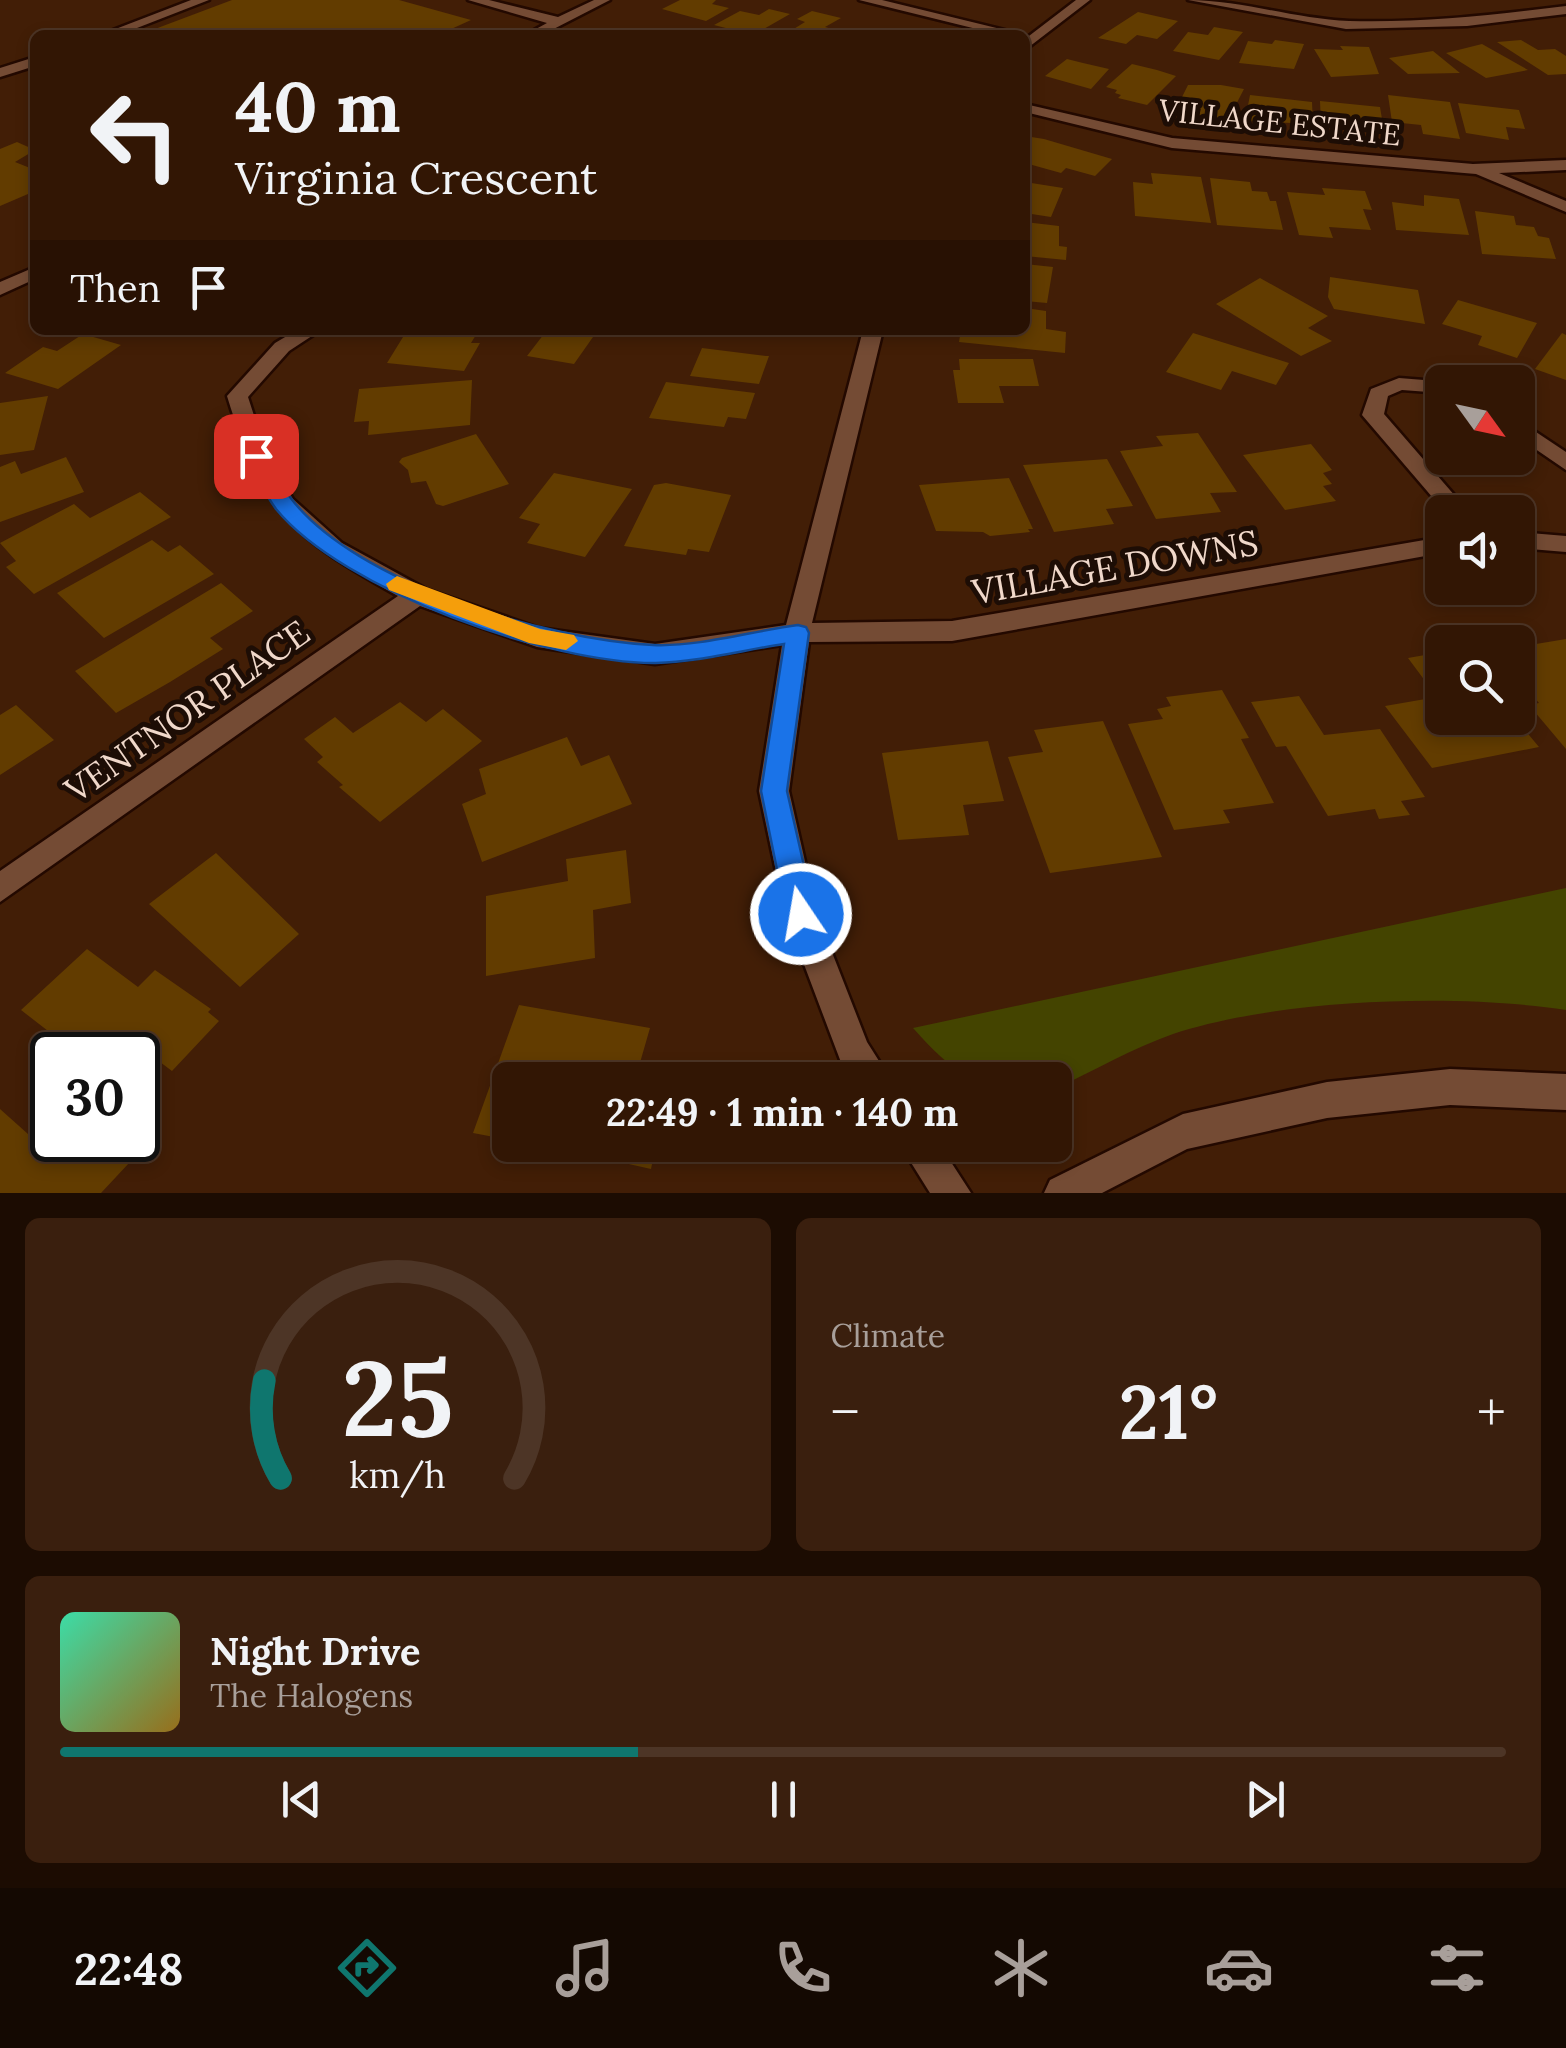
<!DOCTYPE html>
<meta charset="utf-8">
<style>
body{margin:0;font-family:Lora,serif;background:#3a1f0e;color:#f1f3f6;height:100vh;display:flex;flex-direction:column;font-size:38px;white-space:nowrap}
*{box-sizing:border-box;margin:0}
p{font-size:32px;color:#a89f9a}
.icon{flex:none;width:55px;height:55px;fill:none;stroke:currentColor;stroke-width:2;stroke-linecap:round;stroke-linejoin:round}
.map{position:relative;height:1193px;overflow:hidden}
.details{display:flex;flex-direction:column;gap:25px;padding:25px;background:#1c0c02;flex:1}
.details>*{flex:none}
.top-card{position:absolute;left:30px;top:30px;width:1000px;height:305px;border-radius:15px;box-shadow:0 5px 15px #0003,0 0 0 2px #4d3526;background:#321604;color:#f1f3f6;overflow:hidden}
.needle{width:65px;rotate:123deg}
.fabs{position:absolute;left:1425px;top:365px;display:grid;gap:20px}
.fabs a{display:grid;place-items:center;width:110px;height:110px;border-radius:15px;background:#321604;box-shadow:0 5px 15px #0003,0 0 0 2px #4d3526;font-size:50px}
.speed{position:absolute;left:30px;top:1032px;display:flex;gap:20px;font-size:50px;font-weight:700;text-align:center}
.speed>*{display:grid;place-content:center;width:130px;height:130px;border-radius:50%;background:#321604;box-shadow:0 5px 15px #0003,0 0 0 2px #4d3526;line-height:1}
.speed .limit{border:5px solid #111;border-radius:15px;background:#fff;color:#111}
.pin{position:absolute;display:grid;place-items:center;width:85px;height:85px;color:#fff;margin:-42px;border-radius:20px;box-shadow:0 5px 15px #0006}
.me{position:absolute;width:110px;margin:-55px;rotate:348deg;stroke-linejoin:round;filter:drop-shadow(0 0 8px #0008)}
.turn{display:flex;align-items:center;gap:35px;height:210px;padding:0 40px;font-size:45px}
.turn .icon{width:130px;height:130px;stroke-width:2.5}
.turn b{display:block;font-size:70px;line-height:85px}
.then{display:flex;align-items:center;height:95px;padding:0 40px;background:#0003;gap:20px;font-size:38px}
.big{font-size:75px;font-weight:700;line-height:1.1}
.details .widget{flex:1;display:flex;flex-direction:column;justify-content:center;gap:15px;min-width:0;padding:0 35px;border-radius:15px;background:#3a1f0e}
.details .dial{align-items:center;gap:0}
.dial svg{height:260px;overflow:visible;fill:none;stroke:#4d3526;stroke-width:7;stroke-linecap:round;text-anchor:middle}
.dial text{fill:#f1f3f6;stroke:none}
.song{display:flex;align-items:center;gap:30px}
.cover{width:120px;height:120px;border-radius:15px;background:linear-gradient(135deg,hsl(160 70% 55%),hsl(40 70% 35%))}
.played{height:10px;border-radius:5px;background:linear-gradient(90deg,#0f766e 40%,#4d3526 40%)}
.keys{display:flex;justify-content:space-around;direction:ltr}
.heat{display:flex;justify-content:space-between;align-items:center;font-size:55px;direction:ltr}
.details .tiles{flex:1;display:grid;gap:25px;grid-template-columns:1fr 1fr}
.widget:last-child{grid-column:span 2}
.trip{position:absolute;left:492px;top:1062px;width:580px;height:100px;border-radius:15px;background:#321604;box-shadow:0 5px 15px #0003,0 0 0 2px #4d3526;font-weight:700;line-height:100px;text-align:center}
.tabs{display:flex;height:160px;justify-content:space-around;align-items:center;background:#140902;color:#a89f9a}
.tabs .icon{width:70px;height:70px}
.tabs .current{color:#0f766e}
.tabs b{font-size:45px;color:#f1f3f6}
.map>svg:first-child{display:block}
.green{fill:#440}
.building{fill:#623c00}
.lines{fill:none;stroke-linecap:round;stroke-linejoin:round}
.minor-casing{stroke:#230900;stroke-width:5}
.minor{fill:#744b34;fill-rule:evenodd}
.route{fill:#1a73e8;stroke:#114b97;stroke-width:2.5}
.slow{fill:#f59e0b}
.labels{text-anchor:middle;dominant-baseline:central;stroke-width:10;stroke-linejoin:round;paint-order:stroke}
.far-street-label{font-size:30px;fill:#f0d8ca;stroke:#1d0d05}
.street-label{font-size:35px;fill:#f0d8ca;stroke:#1d0d05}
</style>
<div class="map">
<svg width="1566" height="1193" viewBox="0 0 1566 1193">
<rect width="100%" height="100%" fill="#421e06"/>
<path class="green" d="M1566 888V1010C1455 993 1279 999 1173 1034 1133 1048 1093 1071 1055 1089V1080C977 1080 968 1090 913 1028Z"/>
<path class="building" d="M232 0H399L471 20 438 35H139Z
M680 0H716L712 4 729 8 706 21 662 9Z
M769 9 790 14 753 35 714 25 740 11 759 15Z
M812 11 841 18 825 27 836 30 828 35H784L805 22 797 19Z
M1138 12 1178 21 1157 39 1137 35 1126 44 1098 38Z
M1214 27 1243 32 1219 60 1173 51 1188 32 1208 35Z
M1275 40 1304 44 1294 69 1239 63 1248 41 1272 44Z
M1521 40 1538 50 1555 49 1566 56V74L1548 75 1497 42Z
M1482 44 1528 70 1486 78 1446 53Z
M1340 46 1369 47 1379 74 1331 77 1314 49 1343 50Z
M1433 51 1460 73 1408 74 1389 58Z
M1067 59 1083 63 1109 69 1091 89 1045 76Z
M1132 64 1157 70 1176 76 1147 105 1118 98 1121 95 1115 93 1117 90 1106 87Z
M1188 85H1221L1244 89 1228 120 1199 115 1201 109 1187 107 1190 100 1181 99Z
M1250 95 1312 102 1313 124 1245 121Z
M1388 95 1450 102 1460 139 1423 134 1421 125 1392 122Z
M1320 101 1380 107 1383 125 1357 123 1358 130 1321 126Z
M1458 103 1519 110 1525 129 1506 127 1509 140 1466 133Z
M1025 136 1044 139 1112 159 1095 176 1066 168 1061 173 1025 163Z
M17 142 35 150 15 162 35 170V191L0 206V149Z
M1151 173 1201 177 1211 223 1135 216 1133 182 1153 184Z
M1210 178 1250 182 1252 191 1267 192 1270 201H1276L1283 230 1217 225Z
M1025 182 1063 188 1051 217 1025 213Z
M1322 188 1365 191 1372 210 1363 209 1371 230 1329 227 1333 238 1299 235 1287 192 1325 195Z
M1424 195 1459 199 1469 235 1396 230 1392 202 1424 206Z
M1475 211 1514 216 1516 225 1534 227 1538 236 1549 238 1556 259 1482 254Z
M1025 222 1059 226V246L1067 247 1066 260 1025 256Z
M1025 264 1053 267 1047 303 1025 301Z
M1330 277 1418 290 1425 324 1334 309 1328 297Z
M1260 278 1328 316 1308 328 1332 341 1301 356 1216 304Z
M1458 300 1537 323 1517 358 1478 345 1482 336 1442 324Z
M1025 308 1046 311V329L1066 332 1065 353 959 342 961 330H1025Z
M414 330H479L471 343H480L464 371 387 363 403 337H409Z
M547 330H549L593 337 574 364 527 356Z
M1193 333 1289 363 1276 385 1232 371 1221 390 1166 372Z
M1562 333 1566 335V380L1535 369Z
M83 334 121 345 58 389 5 373 43 347 57 351Z
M702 348 766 356H769L759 384 690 376Z
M959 359H1033L1039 386H999L1004 403H958L953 370H960Z
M472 380 470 425 368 435 369 421 354 422 359 389Z
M666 382 755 393 746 419 728 417 724 427 649 418Z
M48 396 34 450 0 455V403Z
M1198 433 1237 492 1210 493 1221 512 1156 519 1120 451 1163 446 1156 436Z
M476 434 509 484 443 506 436 504 426 481 411 483 408 470 399 462 402 458Z
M1311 444 1332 470 1323 473 1332 484 1323 486 1336 501 1285 510 1243 455Z
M66 457 84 492 0 522V467L15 461 21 474Z
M1107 459 1133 506 1106 509 1114 524 1054 532 1023 465Z
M554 473 632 489 585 557 527 543 540 524 519 518Z
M1009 478 1033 529H1028L1030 532 990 536 983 532 936 531 919 485Z
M666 483 731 495 709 552 688 549 686 555 624 546 654 485Z
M140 492 171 517 34 594 6 567 16 561 0 543 74 504 90 518Z
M152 540 168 552 180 545 214 574 104 638 57 593Z
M221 583 253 611 210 638 223 649 170 682 116 713 75 671Z
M1566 639V749L1529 705 1539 703 1523 684 1536 680 1518 658V647Z
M1442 652V718H1515L1539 747 1432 768 1385 706 1437 697 1408 658Z
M1222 690 1249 738 1241 739 1274 803 1223 810 1230 823 1174 830 1128 724 1163 719 1157 709 1171 706 1166 697Z
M1299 696 1324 735 1380 729 1425 797 1401 801 1410 815 1379 819 1375 809 1328 816 1286 746 1276 747 1251 702Z
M400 702 426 722 443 709 482 741 380 822 339 787 343 785 317 762 323 757 304 739 335 717 353 733Z
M16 705 54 740 0 775V715Z
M1103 721 1162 857 1050 873 1008 757 1043 752 1034 730Z
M567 737 581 766 609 755 632 804 482 862 462 804 486 794 479 769Z
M988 741 1004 801 963 805 969 835 898 840 882 753Z
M626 850 631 903 593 910 595 958 486 976V896L568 881 566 859Z
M216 853 299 934 240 987 149 904Z
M87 949 138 987 155 970 211 1009 208 1012 219 1021 172 1071 160 1062 138 1084V1055H79L21 1010Z
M519 1005 650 1028 635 1080H510V1140L473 1133Z
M0 1109 28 1134 52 1109V1140H105L130 1162 101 1193H0Z
M544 1145H656L651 1169Z"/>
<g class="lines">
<defs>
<path id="minor" d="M191 0H209L119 35H100Z
M468 0H489L558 17 594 0H610L542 35H525L547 23Z
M859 0H882L1025 35H1001Z
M1076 0H1090L1025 50V39Z
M1188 0C1242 0 1295 19 1349 21 1422 23 1494 15 1566 6V14L1467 26 1346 29Z
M35 57V66L0 77V68Z
M1025 104 1172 138 1473 164 1566 160V170L1499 173 1566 201V212L1476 174 1172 148 1025 112Z
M35 267V279L0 295V282Z
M297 330H321L289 351 248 397 267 456 293 499 342 543 426 589 539 628 655 644 786 625 863 330H883L812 623 952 621 1442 537V553L952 641 809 642 789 791 817 914 867 1042 891 1080H852L842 1065 785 914 759 791 782 645 655 664 537 647 420 606 0 902V871L398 596C293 537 263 514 227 396L275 343Z
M1399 378 1449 382H1442V393L1402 390 1388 396 1384 414 1469 512H1445L1362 415 1371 389Z
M1518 420 1566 452V470L1518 437Z
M1518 532 1566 536V552L1518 548Z
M1450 1069 1566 1074V1110L1450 1105 1327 1118 1187 1149 1102 1193H1044L1050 1180 1183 1114 1327 1082Z
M900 1145H940L971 1193H930Z"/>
</defs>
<use href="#minor" class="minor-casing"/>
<use href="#minor" class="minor"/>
</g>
<path class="route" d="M256 449 263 451C272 466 280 483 290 497 355 584 549 640 653 645 699 647 752 631 798 625L806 627 809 633 787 791 815 914 811 924 801 927 791 924 786 914 761 791 784 644C743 650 698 662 656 663 551 664 343 591 276 509 264 493 255 473 246 456Z"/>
<path class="slow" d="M397 576 540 629 574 635 578 641 566 650 529 643 389 590 386 584Z"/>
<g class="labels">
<g class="far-street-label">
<text transform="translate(1280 122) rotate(6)">VILLAGE ESTATE</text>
</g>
<g class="street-label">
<text transform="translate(1115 567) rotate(-10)">VILLAGE DOWNS</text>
<text transform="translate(187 711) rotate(-35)">VENTNOR PLACE</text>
</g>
</g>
</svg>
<div class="fabs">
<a><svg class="needle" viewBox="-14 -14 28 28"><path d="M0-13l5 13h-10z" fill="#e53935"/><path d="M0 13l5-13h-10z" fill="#a89f9a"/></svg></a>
<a><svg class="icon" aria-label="sound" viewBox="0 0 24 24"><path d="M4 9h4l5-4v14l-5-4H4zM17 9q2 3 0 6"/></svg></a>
<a><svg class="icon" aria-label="search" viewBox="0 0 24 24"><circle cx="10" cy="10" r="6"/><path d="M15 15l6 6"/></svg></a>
</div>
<div class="speed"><div class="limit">30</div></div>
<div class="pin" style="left:256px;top:456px;background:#d93025"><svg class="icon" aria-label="arrive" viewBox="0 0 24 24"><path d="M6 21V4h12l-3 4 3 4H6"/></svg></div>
<svg class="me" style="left:801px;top:914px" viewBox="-20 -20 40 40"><circle r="17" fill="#1a73e8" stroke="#fff" stroke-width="3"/><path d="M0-11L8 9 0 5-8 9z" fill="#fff"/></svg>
<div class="trip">22:49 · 1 min · 140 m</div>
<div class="top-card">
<div class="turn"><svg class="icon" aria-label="left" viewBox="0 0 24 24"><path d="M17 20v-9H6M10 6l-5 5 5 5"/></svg><div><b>40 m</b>Virginia Crescent</div></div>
<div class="then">Then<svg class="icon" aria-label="arrive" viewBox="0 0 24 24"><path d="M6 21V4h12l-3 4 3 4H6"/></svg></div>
</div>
</div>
<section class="details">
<div class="tiles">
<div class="widget dial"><svg viewBox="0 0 100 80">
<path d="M14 69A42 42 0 1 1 86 69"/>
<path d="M14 69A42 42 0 0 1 9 39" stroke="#0f766e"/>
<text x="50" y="56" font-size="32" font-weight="700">25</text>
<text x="50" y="72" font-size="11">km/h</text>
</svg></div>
<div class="widget"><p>Climate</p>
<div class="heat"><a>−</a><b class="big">21°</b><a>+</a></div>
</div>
<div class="widget">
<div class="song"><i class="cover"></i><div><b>Night Drive</b><p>The Halogens</p></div></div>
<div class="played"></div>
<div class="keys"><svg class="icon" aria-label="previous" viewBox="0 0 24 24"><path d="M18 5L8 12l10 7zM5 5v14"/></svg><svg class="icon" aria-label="pause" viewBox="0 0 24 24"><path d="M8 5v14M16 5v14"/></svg><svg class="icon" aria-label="next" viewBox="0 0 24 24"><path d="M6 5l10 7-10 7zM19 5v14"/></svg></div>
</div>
</div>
</section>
<nav class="tabs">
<b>22:48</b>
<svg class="icon current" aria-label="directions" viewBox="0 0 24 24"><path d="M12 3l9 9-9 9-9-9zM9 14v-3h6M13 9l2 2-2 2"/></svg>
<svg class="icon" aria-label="music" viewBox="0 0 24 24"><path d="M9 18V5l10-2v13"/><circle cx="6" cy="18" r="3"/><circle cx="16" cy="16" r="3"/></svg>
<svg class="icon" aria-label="phone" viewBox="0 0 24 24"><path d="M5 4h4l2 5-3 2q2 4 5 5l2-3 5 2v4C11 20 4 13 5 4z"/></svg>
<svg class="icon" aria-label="climate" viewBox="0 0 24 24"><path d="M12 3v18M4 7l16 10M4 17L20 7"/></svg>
<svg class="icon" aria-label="car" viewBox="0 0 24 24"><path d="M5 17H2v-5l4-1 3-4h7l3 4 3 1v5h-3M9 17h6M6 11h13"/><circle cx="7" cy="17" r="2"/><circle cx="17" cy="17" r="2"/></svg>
<svg class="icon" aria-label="filters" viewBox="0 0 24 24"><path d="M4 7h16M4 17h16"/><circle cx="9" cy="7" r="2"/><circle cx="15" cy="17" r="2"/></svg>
</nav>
